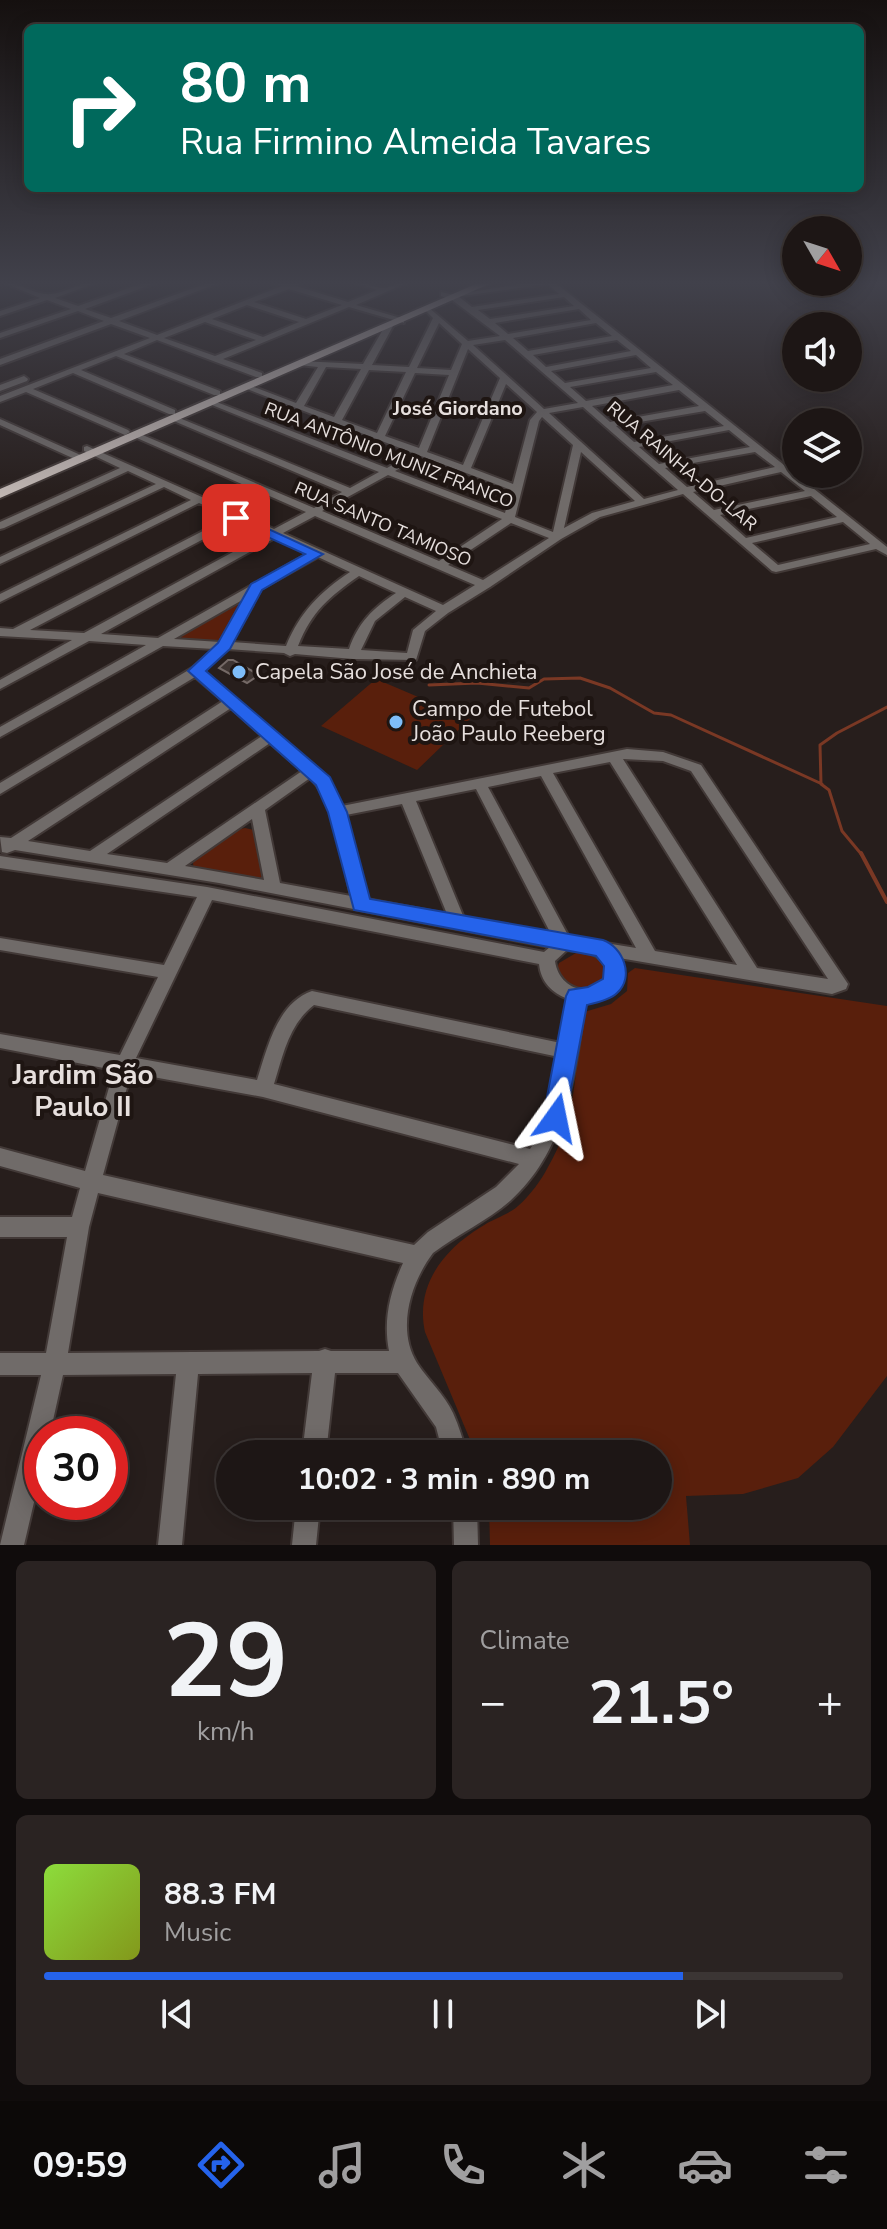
<!DOCTYPE html>
<meta charset="utf-8">
<style>
body{margin:0;font-family:"Nunito Sans",sans-serif;background:#2a2322;color:#f1f3f6;height:100vh;display:flex;flex-direction:column;font-size:30px;white-space:nowrap}
*{box-sizing:border-box;margin:0}
p{font-size:26px;color:#a09fa0}
.icon{flex:none;width:44px;height:44px;fill:none;stroke:currentColor;stroke-width:2;stroke-linecap:round;stroke-linejoin:round}
.map{position:relative;height:1545px;overflow:hidden}
.side{display:flex;flex-direction:column;gap:16px;padding:16px;background:#100c0c;flex:1}
.side>*{flex:none}
.guide{position:absolute;left:24px;top:24px;width:840px;height:168px;border-radius:12px;box-shadow:0 4px 20px #0003,0 0 0 2px #3b3534;background:#00695c;color:#fff;overflow:hidden}
.needle{width:52px;rotate:129deg}
.buttons{position:absolute;left:782px;top:216px;display:grid;gap:16px}
.buttons a{display:grid;place-items:center;width:80px;height:80px;border-radius:50%;background:#1d1615;box-shadow:0 4px 20px #0003,0 0 0 2px #3b3534;font-size:40px}
.speed{position:absolute;left:24px;top:1416px;display:flex;gap:16px;font-size:40px;font-weight:700;text-align:center}
.speed>*{display:grid;place-content:center;width:104px;height:104px;border-radius:50%;background:#1d1615;box-shadow:0 4px 20px #0003,0 0 0 2px #3b3534;line-height:1}
.speed .limit{border:12px solid #d22;background:#fff;color:#111}
.pin{position:absolute;display:grid;place-items:center;width:68px;height:68px;color:#fff;margin:-34px;border-radius:16px;box-shadow:0 4px 12px #0006}
.me{position:absolute;width:88px;margin:-44px;rotate:12deg;stroke-linejoin:round;filter:drop-shadow(0 0 6px #0008)}
.turn{display:flex;align-items:center;gap:28px;height:168px;padding:0 24px;font-size:36px}
.turn .icon{width:104px;height:104px;stroke-width:2.5}
.turn b{display:block;font-size:56px;line-height:68px}
.big{font-size:60px;font-weight:700;line-height:1.1}
.side .card{flex:1;display:flex;flex-direction:column;justify-content:center;gap:12px;min-width:0;padding:0 28px;border-radius:12px;background:#2a2322}
.side .dial{align-items:center;gap:0}
.dial b{font-size:104px;line-height:1}
.song{display:flex;align-items:center;gap:24px}
.cover{width:96px;height:96px;border-radius:12px;background:linear-gradient(135deg,hsl(90 70% 55%),hsl(70 70% 35%))}
.played{height:8px;border-radius:4px;background:linear-gradient(90deg,#2563eb 80%,#3b3534 80%)}
.keys{display:flex;justify-content:space-around;direction:ltr}
.heat{display:flex;justify-content:space-between;align-items:center;font-size:44px;direction:ltr}
.side .tiles{flex:1;display:grid;gap:16px;grid-template-columns:1fr 1fr}
.card:last-child{grid-column:span 2}
.trip{position:absolute;left:216px;top:1440px;width:456px;height:80px;border-radius:40px;background:#1d1615;box-shadow:0 4px 20px #0003,0 0 0 2px #3b3534;font-weight:700;line-height:80px;text-align:center}
.menu{display:flex;height:128px;justify-content:space-around;align-items:center;background:#0c0908;color:#a09fa0}
.menu .icon{width:56px;height:56px}
.menu .active{color:#2563eb}
.menu b{font-size:36px;color:#f1f3f6}
.map>svg:first-child{display:block}
.green{fill:#591f0c}
.lines{fill:none;stroke-linecap:round;stroke-linejoin:round}
.stream-far1{stroke:#7a3824;stroke-width:3}
.stream{stroke:#7a3824;stroke-width:4}
.building{fill:#3e3431;stroke:#746966;stroke-width:2}
.minor-casing{stroke:#423937;stroke-width:4}
.major-casing{stroke:#423937;stroke-width:4}
.minor{fill:#706b69;fill-rule:evenodd}
.major{fill:#c1b7b3;fill-rule:evenodd}
.route{fill:#2563eb;stroke:#184099;stroke-width:2}
.poi-dot{fill:#7ebdf9;stroke:#1e1512;stroke-width:3}
.labels{text-anchor:middle;dominant-baseline:central;stroke-width:8;stroke-linejoin:round;paint-order:stroke}
.far-street-label{font-size:18px;fill:#e6dfdd;stroke:#1e1512}
.far-neighbourhood-label{font-size:20px;font-weight:bold;fill:#e6dfdd;stroke:#1e1512}
.poi-label{font-size:22px;fill:#e6dfdd;stroke:#1e1512;text-anchor:start}
.near-neighbourhood-label{font-size:28px;font-weight:bold;fill:#e6dfdd;stroke:#1e1512}
</style>
<div class="map">
<svg width="887" height="1545" viewBox="0 0 887 1545">
<rect width="100%" height="100%" fill="#271e1c"/>
<path class="green" d="M242 599 220 641 184 640 180 637Z
M376 679 470 719 417 770 321 726Z
M245 828 254 830 265 875 261 879 194 870 193 863C205 847 224 832 245 828Z
M576 953C594 953 610 963 604 982L584 992 562 982 557 969 559 963Z
M635 968 887 1006V1376L833 1447 798 1478 743 1494 686 1496 690 1545H490L489 1506H658V1454H476L425 1332C415 1286 443 1250 481 1227 492 1219 508 1215 518 1206 529 1197 542 1179 548 1167 577 1118 576 1068 581 1013L611 1004 627 991 628 973Z"/>
<g class="lines">
<path class="stream-far1" d="M429 685 477 683 529 688 544 679 580 678 610 688 654 713 671 715 822 784
M862 855 842 831 829 790 821 784 820 745 837 733 887 707"/>
<path class="stream" d="M861 853 887 902"/>
</g>
<path class="building" d="M228 660H233L259 675 247 683 219 668Z"/>
<g class="lines">
<defs>
<path id="minor" d="M0 281C17 281 35 296 50 294 67 293 81 281 100 281L55 298 78 306 149 281H161L85 309 111 318 213 281H224L119 321 157 335 282 286 268 281 288 284 306 281 296 286 348 302 377 290 350 281C362 281 375 288 384 288 393 287 400 281 411 281L356 305 404 319V323L349 307 223 359 262 373V377H256L157 340 124 354 220 391V395H214L116 356 81 370 175 410V414H169L73 373 33 389 128 430 130 432 125 435 26 392 0 402V396L150 338 111 324 0 365V359L104 321 78 311 0 338V333L71 309 47 300 0 316V311L40 298ZM289 289 342 305 306 319 254 302ZM247 305 299 322 263 337 212 319ZM205 322 256 340 215 356 164 338Z
M539 281H553L887 547V555L876 549 776 572 772 571 683 494 600 517 561 539 490 587 448 613 425 631 416 660 353 659 295 654 290 656 284 653 227 649 204 671 328 779 342 806 627 749 663 752 701 765 848 984 846 989 832 994 619 958 624 973C615 992 606 1000 585 1003 575 1074 567 1150 510 1201 487 1221 458 1234 433 1253 411 1282 396 1329 417 1363 428 1380 444 1394 453 1413 459 1426 463 1440 467 1454H443L436 1427 398 1373H335L326 1454H302L312 1373 198 1374 182 1545H158L176 1374 63 1375 50 1434H42V1468L24 1545H0L41 1375H0V1353H46L67 1237H0V1217H72L80 1188 0 1166V1148L85 1171 114 1070 0 1048V1034L120 1055 158 977 0 950V938L164 965 197 897 0 868V856L207 887 544 952 550 947 219 883 15 850 7 853 2 852 0 837 11 838 223 701 195 677 0 794V783L192 668 214 649 163 646 0 737V727L146 645 89 641 0 689V680L72 640 0 636V628L13 629 230 517 199 503 0 602V594L191 500 164 487 0 564V557L156 484 128 471 4 528 0 529V522L120 468 84 451V447L87 446 274 529 306 512 130 435 138 433 314 508 342 492 169 419 177 417 350 488 379 472 207 403 214 401 387 468 413 453 242 387 249 385 296 403 318 367 299 365V361L363 364 385 326 389 324 393 326 372 365 409 367 433 318 424 309 428 307 468 341 500 336 452 300 441 296V292L458 296 472 307 559 294 548 284 462 296 458 294ZM564 297 574 306 490 319 478 310ZM579 309 591 320 508 334 495 323ZM439 323 462 344 451 370 417 368ZM596 323 612 336 528 351 513 338ZM505 340 578 403 544 409 473 345ZM617 340 631 351 546 367 533 355ZM468 349 500 378 463 465 427 452ZM636 355 651 368 565 383 551 371ZM326 367 361 369 334 417 304 406ZM369 370 406 372 377 433 342 420ZM656 372 673 385 586 401 570 387ZM415 373 449 375 419 448 385 436ZM506 384 537 412 530 420 513 484 471 468ZM679 390 699 406 610 422 592 406ZM583 407 678 490 644 499 549 413ZM705 411 724 426 634 442 616 426ZM542 417 573 445 553 532 515 517 539 421ZM729 430 750 447 659 464 639 447ZM581 452 635 501 592 513 564 528ZM755 452 775 467 687 487 665 468ZM421 456 511 490 505 513 395 471ZM781 472 805 491 714 510 693 492ZM388 475 502 519 439 561 322 511ZM811 496 837 517 746 538 720 515ZM315 516 475 585 443 605 283 533ZM238 521 266 534 84 633 30 630ZM843 522 870 544 778 565 752 543ZM511 523 549 538 483 580 448 565ZM275 538 309 553 158 638 101 634ZM318 557 350 572C320 592 300 612 286 646L232 642 261 589ZM359 576 396 593C373 608 358 623 349 649L298 646C312 611 329 597 359 576ZM405 597 436 611 413 630 407 653 361 650 375 621ZM244 599 220 642 174 639ZM231 708 262 736 90 851 28 841ZM270 743 302 771 167 863 107 854ZM623 759 663 761 691 771 828 979 757 968ZM610 762 737 965 655 951 553 773ZM541 776 636 948 569 937 488 787ZM310 778C336 802 343 863 351 896L280 883 265 810ZM476 789 551 934 464 918 416 801ZM402 804 447 914 367 899 346 815ZM252 819 264 880 185 866ZM212 900 539 964C541 982 552 993 568 999L561 1043 312 991C277 1003 267 1049 257 1080L136 1058ZM567 950C586 952 602 952 608 973 593 1001 559 990 555 961ZM314 1005 559 1057 549 1103 532 1146 530 1149 274 1084C283 1055 289 1024 314 1005ZM131 1073 263 1097 519 1164 496 1187 428 1232 414 1245 103 1175ZM98 1193 403 1263C390 1292 383 1320 389 1351H331L325 1349 319 1351 68 1353 89 1227Z
M24 376 28 379 27 381 0 391V385Z
M0 419 85 457 87 459 79 461 0 425Z
M296 1506H320L316 1545H292Z
M453 1506H477L478 1545H454Z"/>
<path id="major" d="M483 281H496L0 498V489Z"/>
</defs>
<use href="#minor" class="minor-casing"/>
<use href="#major" class="major-casing"/>
<use href="#minor" class="minor"/>
<use href="#major" class="major"/>
</g>
<linearGradient id="sky" x2="0" y2="1"><stop stop-color="#15100f"/><stop offset="0.57" stop-color="#41414b"/><stop offset="1" stop-color="#41414b" stop-opacity="0"/></linearGradient>
<rect width="887" height="497" fill="url(#sky)"/>
<path class="route" d="M236 514 323 554 262 590 230 649 206 671 330 777 347 812 370 899 603 940C623 947 635 977 617 993 610 1000 596 1003 587 1005L564 1126 556 1129 547 1126 543 1118 566 996 569 990 588 987 603 979 604 966 596 956 354 910 328 812 316 785 188 671 218 643 251 584 305 554 232 521 230 518Z"/>
<g class="poi-dot">
<circle cx="239" cy="672" r="8"/>
<circle cx="396" cy="722" r="8"/>
</g>
<g class="labels">
<g class="far-street-label">
<text transform="translate(389 455) rotate(21)">RUA ANTÔNIO MUNIZ FRANCO</text>
<text transform="translate(682 466) rotate(40)">RUA RAINHA-DO-LAR</text>
<text transform="translate(383 524) rotate(23)">RUA SANTO TAMIOSO</text>
</g>
<g class="far-neighbourhood-label">
<text x="458" y="408">José Giordano</text>
</g>
<g class="poi-label">
<text x="255" y="672">Capela São José de Anchieta</text>
<text x="412" y="709">Campo de Futebol<tspan x="412" dy="25">João Paulo Reeberg</tspan></text>
</g>
<g class="near-neighbourhood-label">
<text x="83" y="1075">Jardim São<tspan x="83" dy="32">Paulo II</tspan></text>
</g>
</g>
</svg>
<div class="buttons">
<a><svg class="needle" viewBox="-14 -14 28 28"><path d="M0-13l5 13h-10z" fill="#e53935"/><path d="M0 13l5-13h-10z" fill="#a09fa0"/></svg></a>
<a><svg class="icon" aria-label="sound" viewBox="0 0 24 24"><path d="M4 9h4l5-4v14l-5-4H4zM17 9q2 3 0 6"/></svg></a>
<a><svg class="icon" aria-label="layers" viewBox="0 0 24 24"><path d="M12 4l9 5-9 5-9-5zM3 14l9 5 9-5"/></svg></a>
</div>
<div class="speed"><div class="limit">30</div></div>
<div class="pin" style="left:236px;top:518px;background:#d93025"><svg class="icon" aria-label="arrive" viewBox="0 0 24 24"><path d="M6 21V4h12l-3 4 3 4H6"/></svg></div>
<svg class="me" style="left:556px;top:1118px" viewBox="-20 -20 40 40"><path d="M0-17L14 15 0 8-14 15z" fill="#2563eb" stroke="#fff" stroke-width="4"/></svg>
<div class="trip">10:02 · 3 min · 890 m</div>
<div class="guide">
<div class="turn"><svg class="icon" aria-label="right" viewBox="0 0 24 24"><path d="M7 20v-9h11M14 6l5 5-5 5"/></svg><div><b>80 m</b>Rua Firmino Almeida Tavares</div></div>
</div>
</div>
<section class="side">
<div class="tiles">
<div class="card dial"><b>29</b><p>km/h</p></div>
<div class="card"><p>Climate</p>
<div class="heat"><a>−</a><b class="big">21.5°</b><a>+</a></div>
</div>
<div class="card">
<div class="song"><i class="cover"></i><div><b>88.3 FM</b><p>Music</p></div></div>
<div class="played"></div>
<div class="keys"><svg class="icon" aria-label="previous" viewBox="0 0 24 24"><path d="M18 5L8 12l10 7zM5 5v14"/></svg><svg class="icon" aria-label="pause" viewBox="0 0 24 24"><path d="M8 5v14M16 5v14"/></svg><svg class="icon" aria-label="next" viewBox="0 0 24 24"><path d="M6 5l10 7-10 7zM19 5v14"/></svg></div>
</div>
</div>
</section>
<nav class="menu">
<b>09:59</b>
<svg class="icon active" aria-label="directions" viewBox="0 0 24 24"><path d="M12 3l9 9-9 9-9-9zM9 14v-3h6M13 9l2 2-2 2"/></svg>
<svg class="icon" aria-label="music" viewBox="0 0 24 24"><path d="M9 18V5l10-2v13"/><circle cx="6" cy="18" r="3"/><circle cx="16" cy="16" r="3"/></svg>
<svg class="icon" aria-label="phone" viewBox="0 0 24 24"><path d="M5 4h4l2 5-3 2q2 4 5 5l2-3 5 2v4C11 20 4 13 5 4z"/></svg>
<svg class="icon" aria-label="climate" viewBox="0 0 24 24"><path d="M12 3v18M4 7l16 10M4 17L20 7"/></svg>
<svg class="icon" aria-label="car" viewBox="0 0 24 24"><path d="M5 17H2v-5l4-1 3-4h7l3 4 3 1v5h-3M9 17h6M6 11h13"/><circle cx="7" cy="17" r="2"/><circle cx="17" cy="17" r="2"/></svg>
<svg class="icon" aria-label="filters" viewBox="0 0 24 24"><path d="M4 7h16M4 17h16"/><circle cx="9" cy="7" r="2"/><circle cx="15" cy="17" r="2"/></svg>
</nav>
